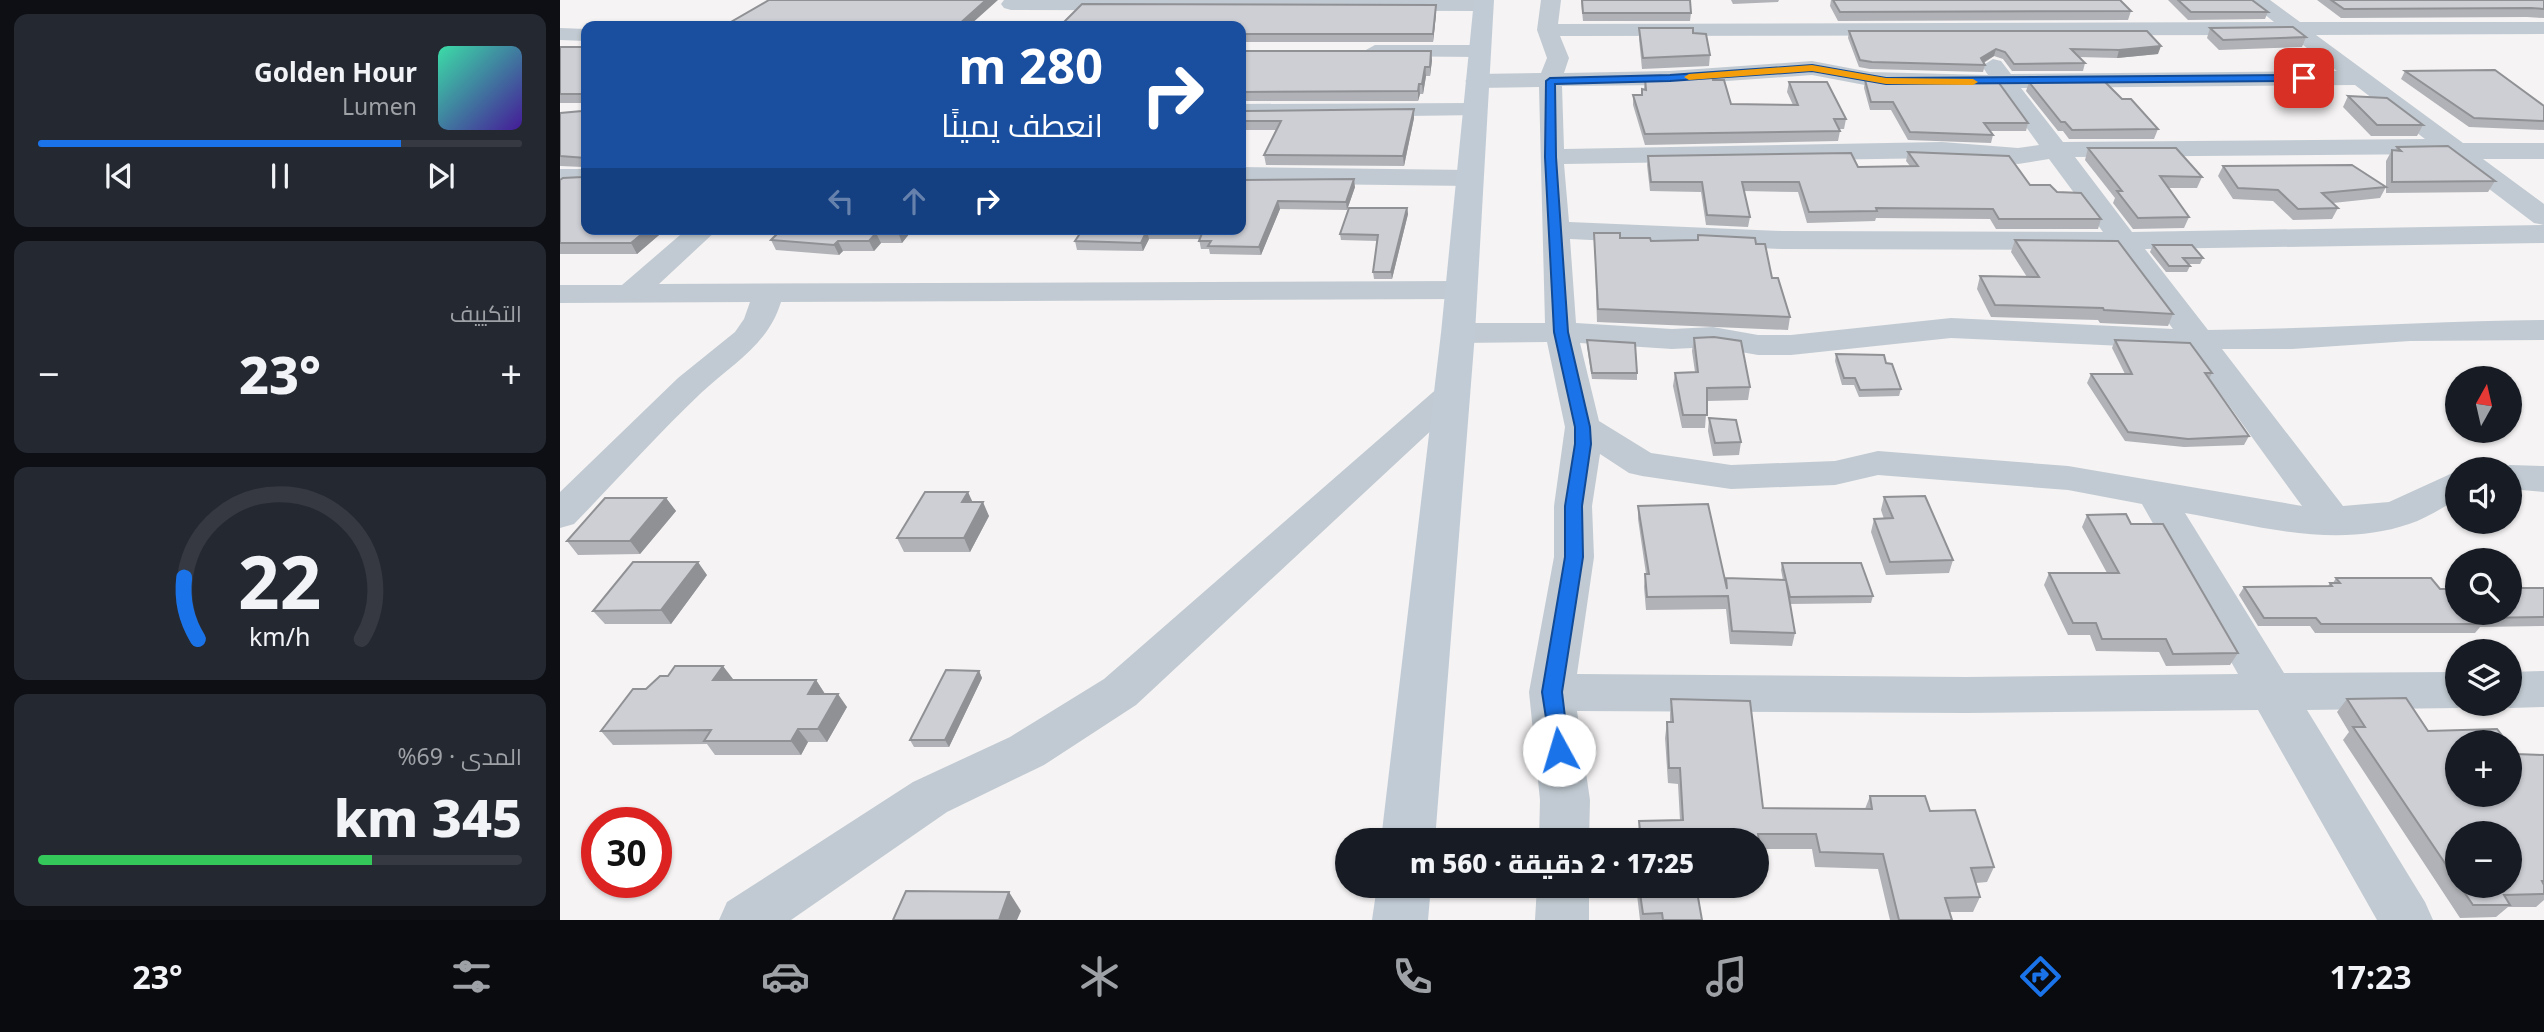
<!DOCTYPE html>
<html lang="ar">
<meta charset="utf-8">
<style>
body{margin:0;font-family:"Noto Sans",Cairo,sans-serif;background:#242831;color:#f1f3f6;direction:rtl;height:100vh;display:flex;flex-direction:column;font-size:26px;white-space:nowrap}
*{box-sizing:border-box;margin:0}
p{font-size:23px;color:#9ea1a6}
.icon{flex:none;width:38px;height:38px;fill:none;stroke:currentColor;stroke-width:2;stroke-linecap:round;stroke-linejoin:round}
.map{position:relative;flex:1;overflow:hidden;direction:ltr}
.side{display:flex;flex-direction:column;gap:14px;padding:14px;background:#0d0f14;width:560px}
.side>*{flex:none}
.top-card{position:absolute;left:21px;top:21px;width:665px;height:214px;border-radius:14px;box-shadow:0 2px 5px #0004;direction:rtl;background:#1a4fa0;color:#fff;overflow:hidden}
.needle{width:46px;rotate:8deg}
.buttons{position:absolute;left:1885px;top:366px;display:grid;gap:14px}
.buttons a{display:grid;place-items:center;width:77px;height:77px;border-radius:50%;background:#171b24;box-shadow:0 2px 5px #0004;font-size:35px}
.speed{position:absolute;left:21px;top:807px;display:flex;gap:14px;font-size:35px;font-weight:700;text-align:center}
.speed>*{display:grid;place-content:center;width:91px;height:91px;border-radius:50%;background:#171b24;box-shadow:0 2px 5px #0004;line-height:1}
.speed .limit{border:10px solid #d22;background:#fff;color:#111}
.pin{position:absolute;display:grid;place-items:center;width:60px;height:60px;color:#fff;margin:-30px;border-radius:14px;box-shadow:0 4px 10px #0006}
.me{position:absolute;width:77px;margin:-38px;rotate:354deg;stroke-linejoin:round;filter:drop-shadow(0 0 5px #0008)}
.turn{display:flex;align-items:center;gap:24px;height:147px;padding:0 28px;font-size:32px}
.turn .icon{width:91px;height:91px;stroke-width:2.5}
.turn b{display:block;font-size:49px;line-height:60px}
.lanes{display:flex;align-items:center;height:66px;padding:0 28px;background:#0003;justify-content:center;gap:35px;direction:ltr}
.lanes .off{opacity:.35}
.big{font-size:52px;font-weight:800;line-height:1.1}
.side .tile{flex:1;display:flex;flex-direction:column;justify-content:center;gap:10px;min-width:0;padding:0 24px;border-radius:14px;background:#242831}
.side .dial{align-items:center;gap:0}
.dial svg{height:182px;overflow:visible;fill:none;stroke:#363941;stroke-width:7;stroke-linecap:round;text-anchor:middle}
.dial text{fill:#f1f3f6;stroke:none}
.song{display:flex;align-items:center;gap:21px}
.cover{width:84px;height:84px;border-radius:10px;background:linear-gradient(135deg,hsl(160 70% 55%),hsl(260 70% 35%))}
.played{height:7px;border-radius:4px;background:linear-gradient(90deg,#1a73e8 75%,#363941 75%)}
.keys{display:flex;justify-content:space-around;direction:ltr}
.heat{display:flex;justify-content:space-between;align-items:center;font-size:38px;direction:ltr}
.charge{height:10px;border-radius:5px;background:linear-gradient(90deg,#34c759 69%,#363941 0)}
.trip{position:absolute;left:775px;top:828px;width:434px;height:70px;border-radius:35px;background:#171b24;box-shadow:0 2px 5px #0004;font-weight:800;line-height:70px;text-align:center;direction:rtl}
.tabs{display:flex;height:112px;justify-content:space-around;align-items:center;background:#090b0e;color:#9ea1a6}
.tabs .icon{width:49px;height:49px}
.tabs .current{color:#1a73e8}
.tabs b{font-size:32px;color:#f1f3f6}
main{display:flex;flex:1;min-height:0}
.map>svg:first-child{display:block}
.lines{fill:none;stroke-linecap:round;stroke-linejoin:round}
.street{fill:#c1cad2;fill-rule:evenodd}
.secondary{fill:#c1cbd6;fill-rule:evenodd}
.wall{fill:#b0b2b7;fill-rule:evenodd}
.shaded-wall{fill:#909195}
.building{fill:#cdcfd5;stroke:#909195;stroke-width:2}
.route{fill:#1a73e8;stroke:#114b97;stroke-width:2}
.slow{fill:#f59e0b}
</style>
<main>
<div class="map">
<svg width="1984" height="920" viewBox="0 0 1984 920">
<rect width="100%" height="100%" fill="#f5f3f3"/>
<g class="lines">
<path class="street" d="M444 0H927L933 5 923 11 451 10 444 8 441 4Z
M981 0H1001L998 24 1714 22 1687 0H1710L1740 22H1984V34L1756 35 1903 143H1984V159H1923L1984 204V225L1974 223 1883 154 1515 157 1572 232 1984 225V243L1585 249 1648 330C1760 329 1872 321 1984 320V340L1850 341 1732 349H1662L1783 506 1829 502 1897 471V500C1881 508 1865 519 1849 524 1776 549 1698 526 1625 513L1724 673 1897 672V704H1911L1897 708 1747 710 1865 902 1873 920H1817L1698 710 1406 713 1017 711 1030 800 1029 840H979L980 800 969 692 994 557V506L1005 427 987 342 898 343 887 340 882 333 887 326 898 323H985L979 87 916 88 905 81 916 74 981 73 987 58 977 30ZM1730 35 1777 71 1451 74 1441 61 1433 59 1422 66 1428 75 1310 72 1252 61 1110 71 1004 73 1009 58 1000 36ZM1252 75 1310 86 1438 88 1479 145 1458 148 1382 142 1004 149 1002 86 1110 85ZM1795 85 1865 139 1503 142 1461 88ZM1382 158 1458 164 1489 159 1543 232 1221 231 1009 222 1004 164ZM1010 239 1221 249 1555 250 1613 329 1391 318 1231 335H1198L1153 327 1112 329 1016 323ZM1391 338 1628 349 1742 506 1508 466 1318 451 1275 461 1171 465 1091 453 1039 421 1020 343 1112 349 1153 347 1198 355H1231ZM1040 454 1069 473 1082 476 1171 489 1275 485 1318 475 1508 490 1582 504 1678 674 1406 677 1017 674 1034 557 1032 506Z
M0 28 26 29V41L0 40Z
M815 45H919L930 51 919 57 807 56 804 51Z
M914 103 922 105 926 110 922 115 681 118V104Z
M681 167 910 170 919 172 923 178 919 184 910 186 681 183Z
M0 169H26V185H0Z
M127 229H158L99 284 900 281 911 284 915 290 911 296 900 299 221 302C208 345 172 364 141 393 97 435 56 481 14 524L0 528V492L118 378 175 332 184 319 190 302 0 303V285H62Z
M892 383 904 386 909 393 904 400 576 705 484 765 387 812 231 920H159L167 902 353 782 450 737 544 679 880 386Z
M1950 465 1984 466V492L1950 489V469H1936Z
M1984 671V707L1950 708 1936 704H1950V672Z
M977 886H1029V920H975Z"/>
<path class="secondary" d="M914 0H934L915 333 875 840H821L881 333Z
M817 886H871L868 920H812Z"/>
</g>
<path class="wall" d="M1021 0H1130L1131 13 1130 21H1023Z
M1171 0H1219L1218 2 1173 4Z
M1271 0H1560L1571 11 1568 20 1278 21 1270 6Z
M1608 0H1692L1708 12 1705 19 1628 20Z
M1757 0H1984V18L1967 17 1781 18Z
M876 5V14L873 42H681V26Z
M1079 28 1133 33 1150 55 1149 66 1082 69 1079 39Z
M1650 28 1746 37 1742 47 1659 50 1647 38Z
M1289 31 1598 54 1557 58 1519 57 1525 63 1523 71H1452L1443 59 1434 56 1424 63 1425 65 1423 72 1310 69 1299 67 1288 38Z
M0 47H26V229H106L77 254H0V180L22 177 23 167 0 166V113L22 111 23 103H0Z
M681 51 872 60 870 76H866L863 94H860L858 101H681Z
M1845 71 1984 106V130L1909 127 1841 79Z
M1085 78 1153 80 1171 104 1233 105 1227 92 1229 82 1286 119 1284 129H1279L1280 131 1278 141 1085 145 1073 105V95H1082L1084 90Z
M1305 80 1468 123 1466 131H1430L1433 135 1431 143 1348 140 1331 110H1310L1304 88Z
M1469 82 1562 99 1598 129 1594 139H1509L1503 131H1498L1466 91Z
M1788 96 1863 125 1857 136H1811L1783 107Z
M854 109V118L844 166 706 165 704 155 716 130H681V119Z
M1837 147 1935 181 1928 192 1826 193V161L1832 150H1835Z
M1528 148 1642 177 1637 188H1608L1629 217 1624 228 1573 229 1553 203 1555 198 1525 160Z
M1348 152 1497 192 1541 219 1538 229H1436L1430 219 1316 218 1315 221 1247 223 1238 192 1184 191 1190 217 1188 227 1146 225 1141 192 1090 191 1087 165 1088 156 1298 167 1350 166 1346 161Z
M1663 166 1826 187 1820 198 1773 203 1778 208 1772 219 1733 220 1713 201 1673 199 1658 176Z
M681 180 795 187 787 210 720 209 701 255 650 254 649 249H641L639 239H589L583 251 517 250 515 241 523 229H681Z
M847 208 848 214 832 279H814L813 272 817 241 781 240 780 234Z
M222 229H353L342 243H321L314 251H283L279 255 216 250 211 240Z
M1034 233 1060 238 1091 241 1137 240 1138 235 1196 244 1230 317 1228 330 1037 322Z
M1455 240 1613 314 1608 326 1540 323 1538 320 1431 317 1417 289 1420 276 1467 277 1451 252Z
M1593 245 1643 258 1640 264H1628L1630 266 1627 272H1606L1590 252Z
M1134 338 1190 387 1188 400 1147 401 1145 428H1122L1113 386 1115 373 1135 372 1132 351Z
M1027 340 1077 373V380L1032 379 1027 346Z
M1555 340 1652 373 1649 379 1689 436 1684 445 1624 447 1565 441 1527 383 1531 374H1565L1552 348Z
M1276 354 1341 389 1339 396 1299 397 1294 385H1282L1275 361Z
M1149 418 1181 442 1179 455 1153 456 1148 431Z
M1324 497 1393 560 1389 573 1326 575 1311 532 1314 519H1324L1321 510Z
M106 498 116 511 80 554 18 555 7 541Z
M413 502 429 516 410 552H344L337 538Z
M1078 506 1166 581V578L1223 580 1221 570 1222 563 1313 596 1311 603 1230 604 1235 633 1232 646 1170 644 1166 609 1086 610 1084 587 1085 574H1086L1078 519Z
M1527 515 1571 524 1678 653 1670 665 1606 666 1599 652 1536 651 1530 635H1508L1484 585 1489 573H1547L1522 527Z
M147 575 111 624H45L33 611Z
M1776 578 1880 589 1984 588V626L1920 627 1915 633H1755L1750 626H1698L1679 595 1684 587 1768 586 1770 583H1773Z
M419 671 422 678 389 747H354L350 740Z
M173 679 256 680 265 694 287 707 267 742H248L241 755H155L147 744 53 745 41 731Z
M1111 699 1203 808 1305 809 1310 796 1370 811 1434 867 1427 882 1416 883 1420 897 1413 912H1390L1392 920H1330L1318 869 1255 867 1252 849H1200L1202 870 1199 885 1197 884V840H1078L1079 821 1120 820 1118 784 1108 783 1105 738 1107 722H1110V714Z
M1787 699 1868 731 1956 754 1984 755V900L1976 907H1948L1936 917 1900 918 1783 740 1789 732 1777 712ZM1897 833 1950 886H1897Z
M1076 886H1137L1142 920H1080Z"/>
<path class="shaded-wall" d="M426 0H438L409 26H397Z
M876 5V14L873 42V34Z
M1601 46 1598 54 1557 58 1559 50Z
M1436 49 1434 56 1419 65 1421 58Z
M871 51 872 60 870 76V67Z
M865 67 866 76 863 94 862 84Z
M859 84 860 94 858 101V91Z
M854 109V118L844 166 843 156Z
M794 179 795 187 787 210 786 202Z
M718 201 720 209 701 255 699 247Z
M847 208 848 214 832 279 831 272Z
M88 229H106L77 254 71 243Z
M340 229H353L342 243 338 232Z
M587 230 589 239 583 251 581 243Z
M316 233 321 243 314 251 309 241Z
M278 241 283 251 279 255 274 245Z
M408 492 414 505 402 502Z
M106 498 116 511 80 554 70 541Z
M423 502 429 516 410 552 404 538Z
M138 562 147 575 111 624 101 610Z
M163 666 173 679 164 694 153 680Z
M419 671 422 678 389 747 385 740Z
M256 680 265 694H248Z
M278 694 287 707 267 742 258 729Z
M238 729 248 742 241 755 231 741Z
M449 892 461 911 457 920H439Z"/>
<path class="building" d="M209 0H426L397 26H164Z
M1022 0H1130L1131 13H1023Z
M1273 0H1560L1571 11 1280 12Z
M1618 0H1692L1708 12H1631Z
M1771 0H1984V9L1971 8 1784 9Z
M522 4 876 5 873 34H681V26H500Z
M1733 27 1746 37 1663 40 1650 28Z
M1079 28H1133V33L1146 34 1150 55 1083 58Z
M1289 31H1587L1601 46 1559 50 1511 49 1525 63 1454 64 1445 52 1436 49 1421 58 1425 65 1312 62 1300 60Z
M0 47H26V158L0 156V113L22 111 24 94H0Z
M681 51H871L870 67H865L862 84H859L858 91 681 92Z
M1935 70 1984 106V121L1914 118 1845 71Z
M1152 75 1153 80H1164L1171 104 1238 105 1229 82H1267L1286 119H1274L1280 131 1085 134 1073 95H1082V89L1086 90 1085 78Z
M1305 80 1439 83 1468 123H1424L1433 135 1350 132 1333 102H1311Z
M1544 81 1562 99H1571L1598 129 1512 130 1505 122H1501L1469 82Z
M1788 96 1827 98 1863 125H1817Z
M854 109 843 156 704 155 721 121H681L685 111Z
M1888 146 1935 181 1832 182V150L1841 151 1837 147Z
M1528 148H1616L1642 177 1600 176 1629 217 1578 218 1557 191H1562Z
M1348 152 1449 156 1470 185H1490L1497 192 1521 193 1541 219H1439L1433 209 1316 208 1317 211 1249 212 1239 182H1182L1190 217 1147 215 1142 182H1091L1088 156 1291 153 1298 167 1358 166Z
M26 163V229H88L71 243H0V180L3 178 22 177 23 165Z
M1792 165 1826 187 1762 193 1778 208 1738 209 1718 190 1678 188 1663 166Z
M794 179 786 202 718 201 699 247 648 246 651 241H639L643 231 587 230 581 243 515 241 523 229H681V180Z
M789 208H847L831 272H813L818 235 780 234Z
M222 229H340L338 232 316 233 309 241H278L274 245 211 240Z
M1034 233H1060V238H1090L1091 241 1138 240V235L1195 238 1196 244H1205L1212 278H1218L1230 317 1038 309Z
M1455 240 1558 241 1613 314 1544 310 1543 308 1435 305 1420 276 1479 277Z
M1593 245H1632L1643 258H1623L1630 266H1609Z
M1154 337 1181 341 1190 387 1147 388V415H1123L1115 373 1138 372 1134 338Z
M1027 340 1075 343 1077 373H1032Z
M1555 340 1630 343 1652 373H1645L1689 436 1628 439 1568 432 1531 374H1572Z
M1276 354 1324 355 1326 363 1332 364 1341 389 1300 390 1295 378H1284Z
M1149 418 1176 420 1181 442 1155 443Z
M365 492H408L402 502H423L404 538H337Z
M1365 496 1393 560 1330 562 1314 519 1333 518 1324 497Z
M45 498H106L70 541H7Z
M1148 504 1167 589 1166 578 1226 580 1235 633 1172 631 1168 596 1087 597 1085 574H1089L1078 506Z
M1566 514 1571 524H1603L1678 653 1613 654 1606 639H1542L1536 623H1513L1489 573H1559L1527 515Z
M73 562H138L101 610 33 611Z
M1222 563H1301L1313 596 1230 597Z
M1776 578H1871L1880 589H1897V612H1950V588H1984V617L1917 618 1922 624H1761L1756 618H1704L1684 587 1772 586 1770 583H1780Z
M115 666H163L153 680H256L248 694H278L258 729H238L231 741H144L151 730 41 731 73 689H86L100 676H108Z
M386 670 419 671 385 740H350Z
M1846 698 1868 731 1937 729 1947 742H1897V794H1950V745L1956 754 1984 755V881H1982L1984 885V894L1944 895 1950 905H1913L1900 886H1950V833H1897V881L1793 727H1805L1787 699Z
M1111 699 1190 701 1203 808 1312 809 1310 796H1365L1370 811 1415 810 1434 867 1411 868 1420 897 1385 898 1392 920H1339L1323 854 1260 852 1256 834H1198L1202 870 1197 869V840H1081L1079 821 1123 820 1120 768H1109L1107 722H1113Z
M1079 886H1136L1142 920H1103L1102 913 1083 914Z
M346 891 449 892 439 920H333Z"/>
<path class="route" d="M1252 65 1326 78 1744 75 1749 78 1744 81 1326 84 1252 71 1110 81 995 84 996 157 1008 332 1030 427 1031 444 1022 506 1023 557 1002 692 1009 750 1006 757 999 759 992 757 982 692 1005 557V506L1015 444V427L994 332 985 157 986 81 990 78 1110 75Z"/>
<path class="slow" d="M1252 65 1326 78 1413 79 1418 82 1413 85 1326 84 1252 71 1129 80 1124 77 1129 74Z"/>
</svg>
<div class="buttons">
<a><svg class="needle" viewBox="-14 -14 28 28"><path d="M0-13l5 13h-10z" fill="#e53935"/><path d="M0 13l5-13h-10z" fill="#9ea1a6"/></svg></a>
<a><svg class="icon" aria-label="sound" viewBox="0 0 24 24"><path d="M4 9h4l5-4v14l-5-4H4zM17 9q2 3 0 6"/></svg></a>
<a><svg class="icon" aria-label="search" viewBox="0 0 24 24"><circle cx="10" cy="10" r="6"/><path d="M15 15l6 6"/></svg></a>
<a><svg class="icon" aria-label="layers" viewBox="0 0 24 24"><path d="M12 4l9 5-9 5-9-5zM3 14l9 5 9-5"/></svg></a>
<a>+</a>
<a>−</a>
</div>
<div class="speed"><div class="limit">30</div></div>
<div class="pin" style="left:1744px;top:78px;background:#d93025"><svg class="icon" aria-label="arrive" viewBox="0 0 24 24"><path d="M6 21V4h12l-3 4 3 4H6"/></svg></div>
<svg class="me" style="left:999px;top:750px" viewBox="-20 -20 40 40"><circle r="19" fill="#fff"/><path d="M0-13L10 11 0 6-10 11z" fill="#1a73e8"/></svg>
<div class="trip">17:25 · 2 دقيقة · 560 m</div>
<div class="top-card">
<div class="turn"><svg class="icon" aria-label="right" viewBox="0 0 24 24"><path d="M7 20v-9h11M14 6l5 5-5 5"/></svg><div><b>280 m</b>انعطف يمينًا</div></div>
<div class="lanes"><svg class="icon off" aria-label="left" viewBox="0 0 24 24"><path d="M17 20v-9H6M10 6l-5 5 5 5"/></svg><svg class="icon off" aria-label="ahead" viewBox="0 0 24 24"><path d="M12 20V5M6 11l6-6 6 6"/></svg><svg class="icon" aria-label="right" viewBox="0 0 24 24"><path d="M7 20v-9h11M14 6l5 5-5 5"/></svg></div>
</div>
</div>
<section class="side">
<div class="tile">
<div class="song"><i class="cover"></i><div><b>Golden Hour</b><p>Lumen</p></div></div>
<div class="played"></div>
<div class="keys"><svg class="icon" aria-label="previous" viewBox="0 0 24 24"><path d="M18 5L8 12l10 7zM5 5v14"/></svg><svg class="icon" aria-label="pause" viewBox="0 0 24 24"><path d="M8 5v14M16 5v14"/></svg><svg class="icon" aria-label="next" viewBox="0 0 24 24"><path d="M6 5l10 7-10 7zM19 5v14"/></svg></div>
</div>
<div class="tile"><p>التكييف</p>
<div class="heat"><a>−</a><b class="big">23°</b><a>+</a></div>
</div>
<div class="tile dial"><svg viewBox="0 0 100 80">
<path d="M14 69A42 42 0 1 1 86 69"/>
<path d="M14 69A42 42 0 0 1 8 42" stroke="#1a73e8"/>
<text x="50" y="56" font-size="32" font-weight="700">22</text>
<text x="50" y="72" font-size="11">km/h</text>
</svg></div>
<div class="tile"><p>المدى · 69%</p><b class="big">345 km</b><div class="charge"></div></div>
</section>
</main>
<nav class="tabs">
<b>17:23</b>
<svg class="icon current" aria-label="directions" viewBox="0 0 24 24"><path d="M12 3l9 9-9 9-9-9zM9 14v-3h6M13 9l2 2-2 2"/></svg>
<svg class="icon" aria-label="music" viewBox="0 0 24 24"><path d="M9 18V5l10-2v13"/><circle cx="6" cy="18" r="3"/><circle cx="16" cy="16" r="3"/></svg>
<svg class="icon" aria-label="phone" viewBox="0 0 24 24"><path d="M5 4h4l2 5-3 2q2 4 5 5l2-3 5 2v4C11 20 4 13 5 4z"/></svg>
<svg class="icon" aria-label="climate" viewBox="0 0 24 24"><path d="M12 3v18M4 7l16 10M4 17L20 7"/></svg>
<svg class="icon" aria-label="car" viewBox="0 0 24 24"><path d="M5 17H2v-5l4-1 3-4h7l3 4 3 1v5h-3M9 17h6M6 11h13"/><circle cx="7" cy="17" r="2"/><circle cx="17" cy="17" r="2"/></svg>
<svg class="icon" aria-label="filters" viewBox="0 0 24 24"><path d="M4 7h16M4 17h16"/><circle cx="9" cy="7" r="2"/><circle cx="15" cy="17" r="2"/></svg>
<b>23°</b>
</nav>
